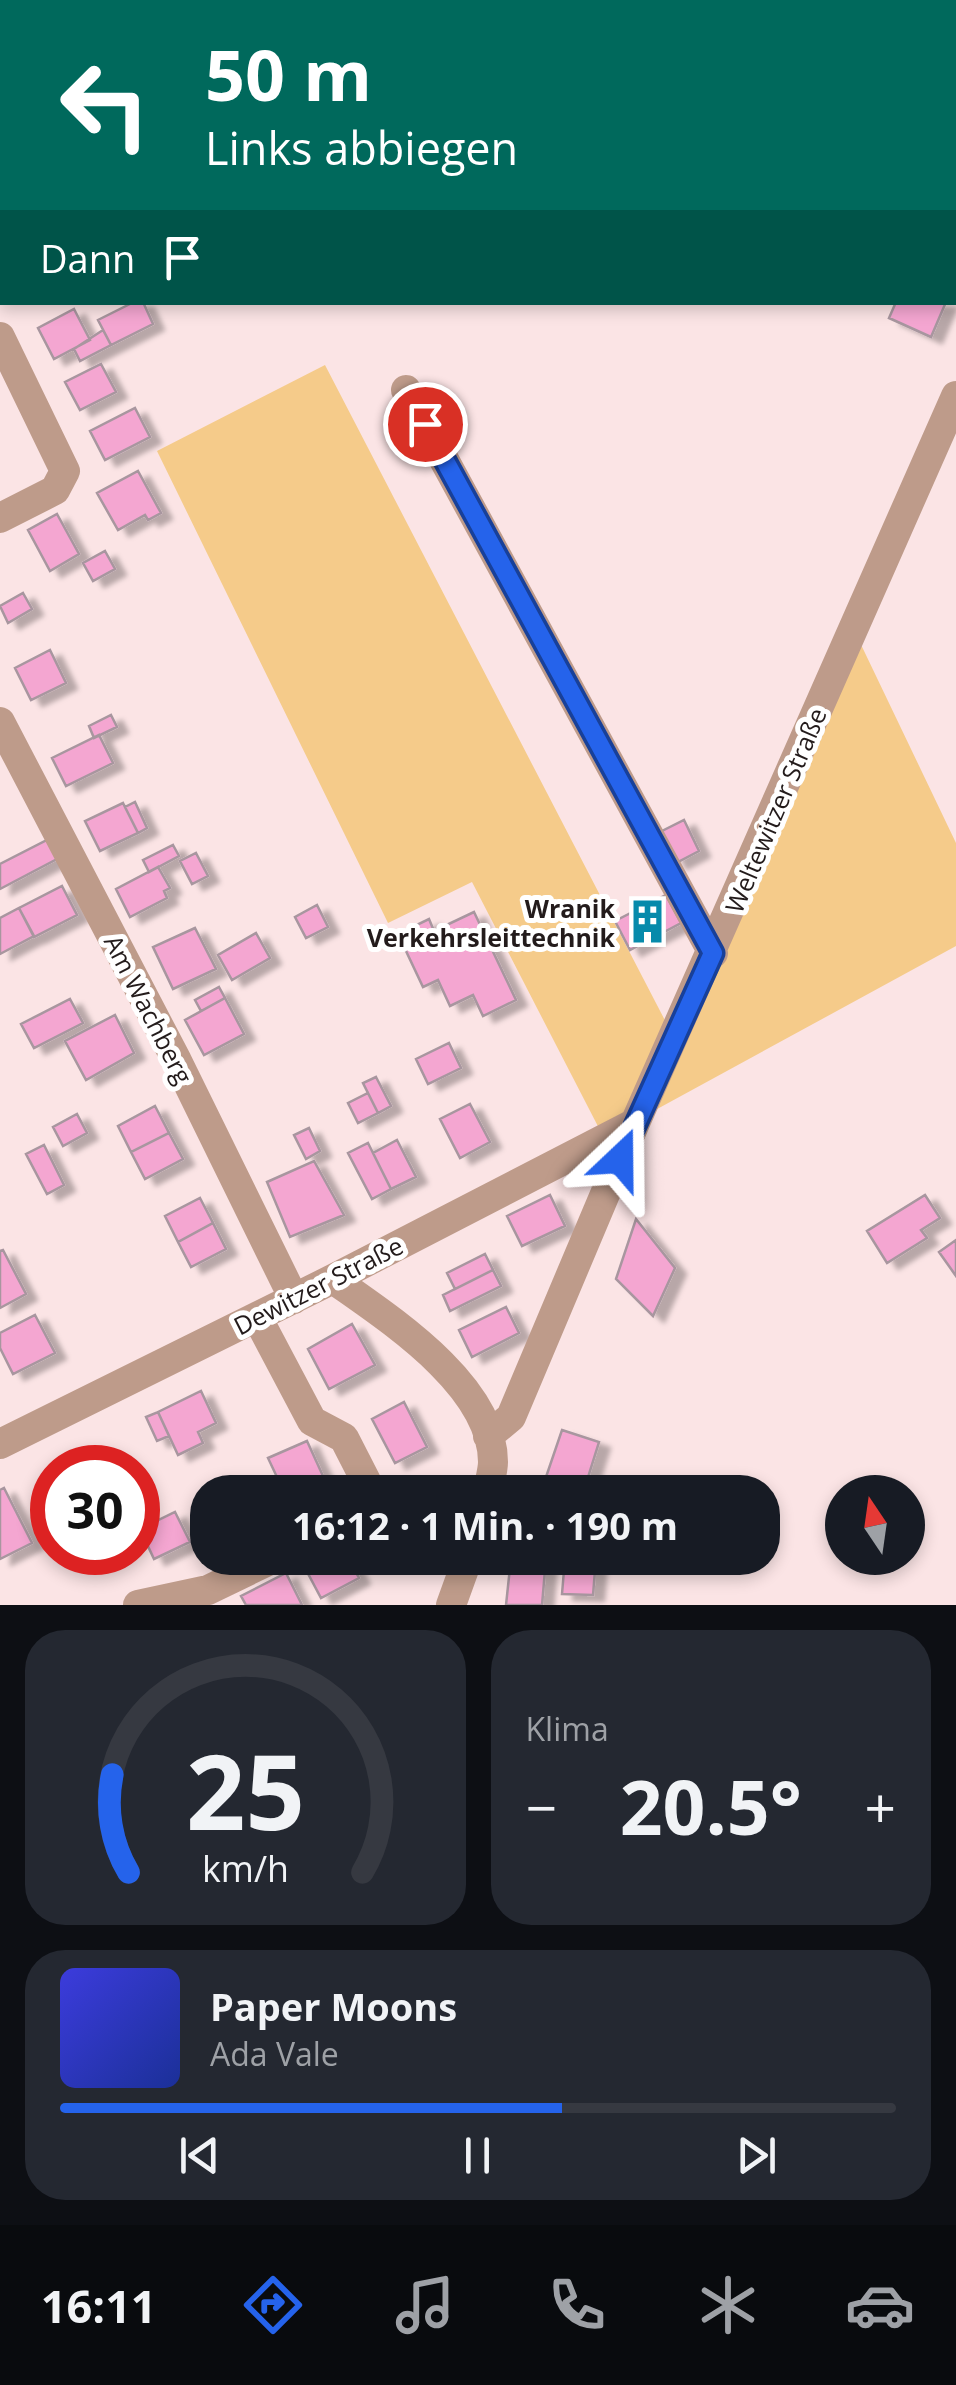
<!DOCTYPE html>
<html lang="de">
<meta charset="utf-8">
<style>
body{margin:0;font-family:"Open Sans",sans-serif;background:#242831;color:#f1f3f6;height:100vh;display:flex;flex-direction:column;font-size:38px;white-space:nowrap}
*{box-sizing:border-box;margin:0}
p{font-size:32px;color:#9ea1a6}
.icon{flex:none;width:55px;height:55px;fill:none;stroke:currentColor;stroke-width:2;stroke-linecap:round;stroke-linejoin:round}
.map{position:relative;height:1605px;overflow:hidden}
.drawer{display:flex;flex-direction:column;gap:25px;padding:25px;background:#0d0f14;flex:1}
.drawer>*{flex:none}
.hud{position:absolute;left:0px;top:0px;width:958px;height:305px;box-shadow:0 5px 15px #0003;background:#00695c;color:#fff;overflow:hidden}
.needle{width:65px;rotate:347deg}
.buttons{position:absolute;left:825px;top:1475px;display:grid;gap:20px}
.buttons a{display:grid;place-items:center;width:100px;height:100px;border-radius:50%;background:#171b24;box-shadow:0 5px 15px #0003;font-size:50px}
.speed{position:absolute;left:30px;top:1445px;display:flex;gap:20px;font-size:50px;font-weight:700;text-align:center}
.speed>*{display:grid;place-content:center;width:130px;height:130px;border-radius:50%;background:#171b24;box-shadow:0 5px 15px #0003;line-height:1}
.speed .limit{border:15px solid #d22;background:#fff;color:#111}
.pin{position:absolute;display:grid;place-items:center;width:85px;height:85px;color:#fff;margin:-42px;border:5px solid #fff;border-radius:50%;box-shadow:0 2px 10px #0007}
.me{position:absolute;width:110px;margin:-55px;rotate:23deg;stroke-linejoin:round;filter:drop-shadow(0 0 8px #0008)}
.turn{display:flex;align-items:center;gap:35px;height:210px;padding:0 40px;font-size:45px}
.turn .icon{width:130px;height:130px;stroke-width:2.5}
.turn b{display:block;font-size:70px;line-height:85px}
.then{display:flex;align-items:center;height:95px;padding:0 40px;background:#0003;gap:20px;font-size:38px}
.big{font-size:75px;font-weight:700;line-height:1.1}
.drawer .card{flex:1;display:flex;flex-direction:column;justify-content:center;gap:15px;min-width:0;padding:0 35px;border-radius:40px;background:#242831}
.drawer .dial{align-items:center;gap:0}
.dial svg{height:260px;overflow:visible;fill:none;stroke:#363941;stroke-width:7;stroke-linecap:round;text-anchor:middle}
.dial text{fill:#f1f3f6;stroke:none}
.song{display:flex;align-items:center;gap:30px}
.cover{width:120px;height:120px;border-radius:15px;background:linear-gradient(135deg,hsl(240 70% 55%),hsl(230 70% 35%))}
.played{height:10px;border-radius:5px;background:linear-gradient(90deg,#2563eb 60%,#363941 60%)}
.keys{display:flex;justify-content:space-around;direction:ltr}
.heat{display:flex;justify-content:space-between;align-items:center;font-size:55px;direction:ltr}
.drawer .tiles{flex:1;display:grid;gap:25px;grid-template-columns:1fr 1fr}
.card:last-child{grid-column:span 2}
.trip{position:absolute;left:190px;top:1475px;width:590px;height:100px;border-radius:40px;background:#171b24;box-shadow:0 5px 15px #0003;font-weight:700;line-height:100px;text-align:center}
.tabs{display:flex;height:160px;justify-content:space-around;align-items:center;background:#090b0e;color:#9ea1a6}
.tabs .icon{width:70px;height:70px}
.tabs .on{color:#2563eb}
.tabs b{font-size:45px;color:#f1f3f6}
.map>svg:first-child{display:block}
.green{fill:#f5cb8a}
.building{fill:#f4a6d1;stroke:#a8969f;stroke-width:2.5;filter:url(#shadow)}
.lines{fill:none;stroke-linecap:round;stroke-linejoin:round}
.minor{stroke:#be9b8a;stroke-width:30}
.route-casing{stroke:#184099;stroke-width:25}
.route{stroke:#2563eb;stroke-width:18}
.labels{text-anchor:middle;dominant-baseline:central;stroke-width:10;stroke-linejoin:round;paint-order:stroke}
.street-label{font-size:25px;fill:#231b1b;stroke:#fff}
.poi-label{font-size:25px;font-weight:bold;fill:#231b1b;stroke:#fff;text-anchor:end}
</style>
<div class="map">
<svg width="956" height="1605" viewBox="0 0 956 1605">
<defs>
<filter id="shadow"><feDropShadow dx="11" dy="6" stdDeviation="2.5" flood-color="#0004"/></filter>
</defs>
<rect width="100%" height="100%" fill="#fbe4e5"/>
<path class="green" d="M325 365 671 1032 854 630 956 843V946L604 1138 472 882 388 923 157 451Z"/>
<path class="building" d="M134 302H143L153 324 111 345 98 320Z
M896 302H946L931 337 889 318Z
M74 309 90 340 54 359 38 328Z
M103 330 111 345 80 361 74 349Z
M101 364 116 392 80 410 65 382Z
M135 408 150 437 105 460 90 431Z
M138 471 161 513 148 520 145 515 118 530 97 493Z
M57 514 79 554 50 571 28 530Z
M105 551 115 569 93 581 83 563Z
M23 593 32 609 8 623 0 606Z
M50 650 66 683 31 700 15 668Z
M111 715 117 727 94 738 89 726Z
M99 735 113 763 66 786 52 758Z
M135 802 147 828 138 833 125 807Z
M123 803 138 833 100 851 85 821Z
M684 820 699 851 676 863 660 832Z
M47 840 57 859 0 889V864Z
M173 845 179 856 149 872 143 860Z
M196 853 208 876 192 884 180 861Z
M158 867 170 888 164 891 167 898 130 917 116 889Z
M62 886 77 915 34 937 19 908Z
M666 895 681 923 630 950 615 921Z
M317 905 328 927 306 938 295 917Z
M19 908 34 936 0 954V918Z
M474 912 516 1000 483 1016 473 995 450 1006 438 980 423 987 398 934 429 919 434 931Z
M195 928 216 969 173 989 153 947Z
M256 933 270 958 232 980 218 955Z
M219 987 225 998 201 1011 195 1000Z
M225 998 244 1034 204 1055 185 1020Z
M70 999 83 1023 34 1048 21 1024Z
M115 1015 134 1053 86 1080 65 1041Z
M449 1043 461 1068 428 1084 416 1059Z
M376 1077 391 1106 378 1113 363 1083Z
M368 1093 378 1113 358 1123 348 1103Z
M470 1104 490 1142 460 1158 440 1119Z
M155 1106 169 1133 131 1152 118 1126Z
M77 1114 87 1133 63 1146 53 1127Z
M309 1128 320 1151 306 1159 294 1135Z
M169 1133 183 1159 145 1179 131 1152Z
M397 1140 416 1177 391 1189 373 1153Z
M368 1143 391 1189 372 1199 348 1153Z
M44 1145 64 1185 47 1194 26 1154Z
M314 1161 344 1215 290 1237 267 1182Z
M550 1195 565 1226 522 1246 507 1216Z
M925 1195 940 1218 921 1230 927 1238 887 1263 867 1231Z
M200 1198 213 1223 178 1242 165 1216Z
M636 1219 675 1268 653 1316 616 1279Z
M213 1223 226 1249 191 1267 178 1242Z
M956 1240V1276L939 1252Z
M3 1250 26 1294 0 1308V1251Z
M485 1254 493 1270 455 1289 447 1273Z
M493 1270 501 1286 450 1311 443 1295Z
M506 1307 519 1333 472 1357 459 1330Z
M35 1315 55 1353 13 1374 0 1348V1333Z
M352 1324 375 1365 329 1389 308 1349Z
M201 1391 216 1423 198 1432 203 1443 178 1455 158 1412Z
M404 1402 427 1447 395 1463 372 1419Z
M158 1412 169 1436 157 1441 146 1417Z
M562 1430 599 1442 584 1490 546 1477Z
M307 1441 323 1476 284 1492 268 1458Z
M4 1488 32 1543 0 1559V1490Z
M175 1512 190 1542 154 1559 140 1529Z
M319 1558H348L359 1578 321 1598 304 1566Z
M511 1558H546L542 1605H506Z
M565 1558H596L593 1595 562 1594Z
M286 1573 302 1605H246L241 1596Z"/>
<g class="lines">
<path class="minor" d="M0 337 65 471 55 490 0 518
M406 390 713 953
M0 722 177 1061 294 1299
M333 1279C388 1318 493 1385 493 1462 493 1471 489 1483 488 1492
M257 1317 312 1421 344 1438 366 1481 361 1492
M488 1436 511 1417 635 1123 956 396
M0 1444 333 1279 635 1123
M138 1605 208 1590 274 1558
M451 1605 468 1558"/>
</g>
<g class="lines">
<defs>
<path id="route" d="M425 424 713 953 620 1159"/>
</defs>
<use href="#route" class="route-casing"/>
<use href="#route" class="route"/>
</g>
<defs>
<symbol id="building-bare" viewBox="-9 -9 18 18"><path d="M-4-6H4V6H1V3H-1V6H-4ZM-2.5-4.3h1.7v1.8h-1.7ZM.8-4.3h1.7v1.8H.8ZM-2.5-1h1.7V.8h-1.7ZM.8-1h1.7V.8H.8Z" fill="#068aab" stroke="#fff" stroke-width="2.5" paint-order="stroke"/></symbol>
</defs>
<g fill-rule="evenodd">
<use href="#building-bare" x="616" y="890" width="63" height="63"/>
</g>
<g class="labels">
<g class="street-label">
<text transform="translate(775 810) rotate(-67)">Weltewitzer Straße</text>
<text transform="translate(149 1009) rotate(63)">Am Wachberg</text>
<text transform="translate(318 1285) rotate(-27)">Dewitzer Straße</text>
</g>
<g class="poi-label">
<text x="615" y="908">Wranik<tspan x="615" dy="29">Verkehrsleittechnik</tspan></text>
</g>
</g>
</svg>
<div class="buttons">
<a><svg class="needle" viewBox="-14 -14 28 28"><path d="M0-13l5 13h-10z" fill="#e53935"/><path d="M0 13l5-13h-10z" fill="#9ea1a6"/></svg></a>
</div>
<div class="speed"><div class="limit">30</div></div>
<div class="pin" style="left:425px;top:424px;background:#d93025"><svg class="icon" aria-label="arrive" viewBox="0 0 24 24"><path d="M6 21V4h12l-3 4 3 4H6"/></svg></div>
<svg class="me" style="left:620px;top:1159px" viewBox="-20 -20 40 40"><path d="M0-17L14 15 0 8-14 15z" fill="#2563eb" stroke="#fff" stroke-width="4"/></svg>
<div class="trip">16:12 · 1 Min. · 190 m</div>
<div class="hud">
<div class="turn"><svg class="icon" aria-label="left" viewBox="0 0 24 24"><path d="M17 20v-9H6M10 6l-5 5 5 5"/></svg><div><b>50 m</b>Links abbiegen</div></div>
<div class="then">Dann<svg class="icon" aria-label="arrive" viewBox="0 0 24 24"><path d="M6 21V4h12l-3 4 3 4H6"/></svg></div>
</div>
</div>
<section class="drawer">
<div class="tiles">
<div class="card dial"><svg viewBox="0 0 100 80">
<path d="M14 69A42 42 0 1 1 86 69"/>
<path d="M14 69A42 42 0 0 1 9 39" stroke="#2563eb"/>
<text x="50" y="56" font-size="32" font-weight="700">25</text>
<text x="50" y="72" font-size="11">km/h</text>
</svg></div>
<div class="card"><p>Klima</p>
<div class="heat"><a>−</a><b class="big">20.5°</b><a>+</a></div>
</div>
<div class="card">
<div class="song"><i class="cover"></i><div><b>Paper Moons</b><p>Ada Vale</p></div></div>
<div class="played"></div>
<div class="keys"><svg class="icon" aria-label="previous" viewBox="0 0 24 24"><path d="M18 5L8 12l10 7zM5 5v14"/></svg><svg class="icon" aria-label="pause" viewBox="0 0 24 24"><path d="M8 5v14M16 5v14"/></svg><svg class="icon" aria-label="next" viewBox="0 0 24 24"><path d="M6 5l10 7-10 7zM19 5v14"/></svg></div>
</div>
</div>
</section>
<nav class="tabs">
<b>16:11</b>
<svg class="icon on" aria-label="directions" viewBox="0 0 24 24"><path d="M12 3l9 9-9 9-9-9zM9 14v-3h6M13 9l2 2-2 2"/></svg>
<svg class="icon" aria-label="music" viewBox="0 0 24 24"><path d="M9 18V5l10-2v13"/><circle cx="6" cy="18" r="3"/><circle cx="16" cy="16" r="3"/></svg>
<svg class="icon" aria-label="phone" viewBox="0 0 24 24"><path d="M5 4h4l2 5-3 2q2 4 5 5l2-3 5 2v4C11 20 4 13 5 4z"/></svg>
<svg class="icon" aria-label="climate" viewBox="0 0 24 24"><path d="M12 3v18M4 7l16 10M4 17L20 7"/></svg>
<svg class="icon" aria-label="car" viewBox="0 0 24 24"><path d="M5 17H2v-5l4-1 3-4h7l3 4 3 1v5h-3M9 17h6M6 11h13"/><circle cx="7" cy="17" r="2"/><circle cx="17" cy="17" r="2"/></svg>
</nav>
